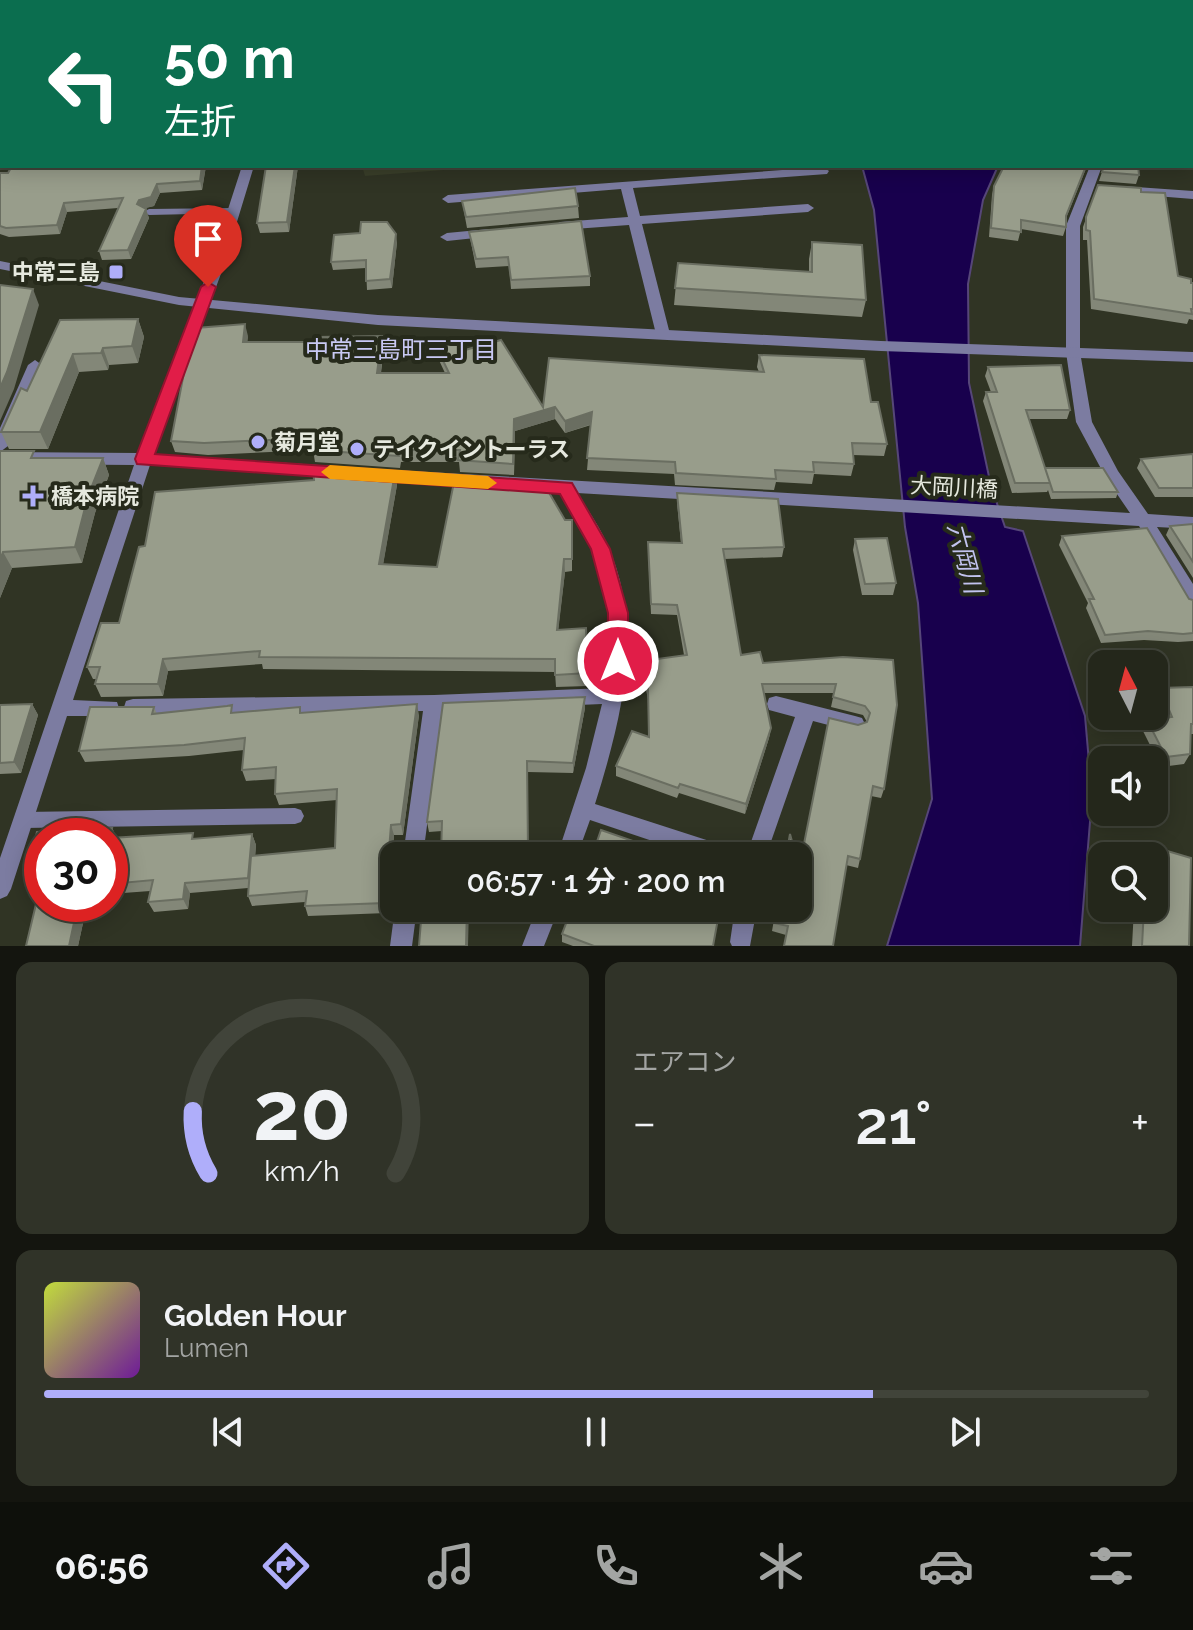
<!DOCTYPE html>
<html lang="ja">
<meta charset="utf-8">
<style>
body{margin:0;font-family:Raleway,"Noto Sans JP",sans-serif;background:#303328;color:#f1f3f6;height:100vh;display:flex;flex-direction:column;font-size:30px;white-space:nowrap}
*{box-sizing:border-box;margin:0}
p{font-size:26px;color:#a3a5a3}
.icon{flex:none;width:44px;height:44px;fill:none;stroke:currentColor;stroke-width:2;stroke-linecap:round;stroke-linejoin:round}
.map{position:relative;height:946px;overflow:hidden}
.panel{display:flex;flex-direction:column;gap:16px;padding:16px;background:#14150f;flex:1}
.panel>*{flex:none}
.guide{position:absolute;left:0px;top:0px;width:1194px;height:168px;box-shadow:0 4px 20px #0003,0 0 0 2px #41443a;background:#0b6e4f;color:#fff;overflow:hidden}
.needle{width:52px;rotate:354deg}
.buttons{position:absolute;left:1088px;top:650px;display:grid;gap:16px}
.buttons a{display:grid;place-items:center;width:80px;height:80px;border-radius:16px;background:#24271b;box-shadow:0 4px 20px #0003,0 0 0 2px #41443a;font-size:40px}
.speed{position:absolute;left:24px;top:818px;display:flex;gap:16px;font-size:40px;font-weight:700;text-align:center}
.speed>*{display:grid;place-content:center;width:104px;height:104px;border-radius:50%;background:#24271b;box-shadow:0 4px 20px #0003,0 0 0 2px #41443a;line-height:1}
.speed .limit{border:12px solid #d22;background:#fff;color:#111}
.pin{position:absolute;display:grid;place-items:center;width:68px;height:68px;color:#fff;margin:-82px -34px;border-radius:50% 50% 50% 0;rotate:-45deg;box-shadow:0 0 8px #0007}
.pin .icon{rotate:45deg}
.me{position:absolute;width:88px;margin:-44px;rotate:0deg;stroke-linejoin:round;filter:drop-shadow(0 0 6px #0008)}
.turn{display:flex;align-items:center;gap:28px;height:168px;padding:0 32px;font-size:36px}
.turn .icon{width:104px;height:104px;stroke-width:2.5}
.turn b{display:block;font-size:56px;line-height:68px}
.big{font-size:60px;font-weight:600;line-height:1.1}
.panel .tile{flex:1;display:flex;flex-direction:column;justify-content:center;gap:12px;min-width:0;padding:0 28px;border-radius:16px;background:#303328}
.panel .dial{align-items:center;gap:0}
.dial svg{height:208px;overflow:visible;fill:none;stroke:#41443a;stroke-width:7;stroke-linecap:round;text-anchor:middle}
.dial text{fill:#f1f3f6;stroke:none}
.song{display:flex;align-items:center;gap:24px}
.cover{width:96px;height:96px;border-radius:12px;background:linear-gradient(135deg,hsl(70 70% 55%),hsl(280 70% 35%))}
.played{height:8px;border-radius:4px;background:linear-gradient(90deg,#afaefa 75%,#41443a 75%)}
.keys{display:flex;justify-content:space-around;direction:ltr}
.heat{display:flex;justify-content:space-between;align-items:center;font-size:44px;direction:ltr}
.panel .tiles{flex:1;display:grid;gap:16px;grid-template-columns:1fr 1fr}
.tile:last-child{grid-column:span 2}
.trip{position:absolute;left:380px;top:842px;width:432px;height:80px;border-radius:16px;background:#24271b;box-shadow:0 4px 20px #0003,0 0 0 2px #41443a;font-weight:600;line-height:80px;text-align:center}
.dock{display:flex;height:128px;justify-content:space-around;align-items:center;background:#0e100b;color:#a3a5a3}
.dock .icon{width:56px;height:56px}
.dock .on{color:#afaefa}
.dock b{font-size:36px;color:#f1f3f6}
.map>svg:first-child{display:block}
.built{fill:#3a3f2a}
.green{fill:#4b5a03}
.water{fill:#18004d;stroke:#564679;stroke-width:2}
.lines{fill:none;stroke-linecap:round;stroke-linejoin:round}
.service{fill:#7c7ca1;fill-rule:evenodd}
.minor{fill:#7c7ca1;fill-rule:evenodd}
.tertiary{fill:#7c7ca1;fill-rule:evenodd}
.wall{fill:#838778}
.shaded-wall{fill:#6a6e61}
.building{fill:#989d8b;stroke:#6a6e61;stroke-width:2}
.route{fill:#e11d48;stroke:#92132f;stroke-width:2}
.slow{fill:#f59e0b}
.poi-dot{fill:#afaefa;stroke:#262a1b;stroke-width:3}
.labels{text-anchor:middle;dominant-baseline:central;stroke-width:8;stroke-linejoin:round;paint-order:stroke}
.poi-label{font-size:22px;font-weight:bold;fill:#e6e9df;stroke:#262a1b;text-anchor:start}
.street-label{font-size:22px;fill:#e6e9df;stroke:#262a1b}
.neighbourhood-label{font-size:24px;fill:#c9c9f4;stroke:#262a1b}
.water-label{font-size:24px;font-style:italic;fill:#c2c3ef;stroke:#262a1b}
</style>
<div class="map">
<svg width="1193" height="946" viewBox="0 0 1193 946">
<rect width="100%" height="100%" fill="#303424"/>
<path class="built" d="M362 166H496L365 176Z"/>
<path class="green" d="M420 0H933L934 2H421Z"/>
<path class="water" d="M862 166H998L983 200 968 284 969 383 991 486 1005 527 1023 531 1085 716 1092 797 1080 946H887L932 799 918 603 905 527 874 210Z"/>
<g class="lines">
<path class="service" d="M233 208 237 209V213L149 215 143 212 149 209Z
M295 808 301 810 304 816 301 822 295 824 24 828 18 826 15 820 18 814 24 812Z"/>
<path class="minor" d="M1121 0H1131V2H1121Z
M1193 44V51H1192V44Z
M0 132H2V140H0Z
M242 166H254L222 271 154 454 334 466 342 472 334 478 150 465 73 700 117 702 119 708 117 714 110 716H67L11 889 7 896 0 899V858L134 465 0 464V452L138 453 208 271Z
M1090 166H1102L1080 226V352L1092 422 1118 471 1148 514 1193 517V529L1157 527 1193 584V608L1187 606 1169 572 1139 526 577 493C588 510 600 527 608 546 645 629 621 721 595 804L725 846 732 849 735 856H697L590 820 577 856H557L586 768 602 704 442 711 423 856H403L423 711 133 715 126 713 124 707 126 701 133 699 434 695 605 688C613 639 610 587 589 541 581 523 569 508 560 492L377 481 369 475 377 469 1130 513 1106 478 1076 422 1066 352V226Z
M823 167 829 171 827 174 633 188 640 216 808 204 814 208 808 212 642 224 670 334 663 339 656 334 629 225 560 230 553 226 560 222 628 217 621 189 448 203 442 199 448 195Z
M1122 186 1193 191V199L1118 193V187Z
M489 229 496 233 494 236 447 241 440 237 447 233Z
M35 360 42 365 8 446 0 452V428L28 365Z
M776 696 855 716 862 718 865 724 862 730 855 732 813 721 766 856H746L795 717 769 710 767 704 769 698Z
M395 908H417L412 946H390Z
M537 908H559L544 946H522Z
M735 908H757L750 946H732L730 942Z"/>
<path class="tertiary" d="M0 261 179 297 378 315 881 341 1193 352V362L881 351 378 325 179 305 0 269Z"/>
</g>
<path class="wall" d="M0 138H2V166H206L202 190 160 193 154 206 145 208 149 218 131 259 102 260 99 251 118 208 67 212 60 234 9 237 0 234V173H8L10 170H0Z
M266 166H298L289 232 260 233 257 223Z
M302 166H330V169L303 170Z
M1087 166 1066 218V227L1063 236 1021 229 1018 241 989 237 992 195 994 186Z
M1104 166 1139 175 1136 184 1099 181Z
M1098 185 1141 192 1178 276 1193 283V320L1189 319 1187 324 1091 309 1087 240H1083V227Z
M462 201 578 206 579 218 467 228Z
M469 232 590 276V286L511 289 509 266 476 268Z
M397 242 392 288 367 290 366 268 333 270 331 262Z
M812 242 866 300 862 317 674 305 678 263 809 272V259Z
M138 319 144 337 138 363 109 365 108 370 79 372 48 449H9L1 432 27 391 60 320Z
M248 336 247 342H317L382 336 384 348 381 373H445L437 356 435 344 465 350 543 407 759 372 757 367 759 355 871 402 887 444 884 456 853 455 854 464 851 476 814 474 812 484 776 482 774 490 675 485 674 474 587 470 591 425 565 433 555 419 515 431 514 475 460 472 459 462H401L400 468 315 462 313 450 208 455 175 452 171 441Z
M988 367 1070 410 1067 419H1029L1045 468 1118 492 1116 498 1051 499 1048 490 1047 492 1012 493 983 401 986 392H991L985 376Z
M0 451 37 458H103L109 475 95 513 82 563 12 568 0 598Z
M1193 454V497H1155L1137 468 1141 459Z
M395 473 397 485 383 564 437 567 513 485 565 520H572V571L565 572 558 630 588 673V686L556 687 555 672 263 669 262 664 168 671 163 696 101 697 95 684 97 679H93L87 667 119 623 145 546Z
M677 493 784 547 782 557 724 559 741 655 763 663 893 660 884 789 881 798 871 796 860 859 858 868 846 865 786 935 772 931 776 908 799 868 858 725 867 722 863 715 831 707 834 693H764L771 728 769 738 745 814 679 793 677 798 616 776V766L648 737V699L642 671V661L684 655 677 615 651 614 648 552V542L681 543 677 503Z
M1193 524V578L1166 535 1170 526Z
M1062 536 1193 600V641L1178 642 1144 640 1101 643 1086 608 1088 603 1059 545Z
M855 539 896 583 893 595H862L853 550Z
M1193 687V734H1190V754L1184 764 1161 767 1142 729 1147 720 1163 718 1155 697 1160 688Z
M585 697V708L573 773 528 772V856H441L442 831 429 832 427 822Z
M32 704 38 715 21 773 0 774V705Z
M154 707 157 714 302 713 419 715 403 835H394L387 913 308 916 305 906V902L252 906 248 896V888L190 893 188 909 154 912 148 902 150 891 110 894V836L42 904H102L87 905 78 946H26L40 887H32L25 877 112 828 117 838 196 839 252 834 256 845 255 856 335 848 337 800 279 805 275 794 276 779 246 781 242 770 244 750 189 756 85 762 79 751Z
M1147 845 1191 858 1189 946H1132L1134 908H1154V856H1139Z
M562 934 713 946H573L562 942Z"/>
<path class="shaded-wall" d="M202 166H206L202 190 200 181Z
M295 166H298L289 232 287 222Z
M157 184 160 193 154 206 142 209 137 204 139 200Z
M64 203 67 212 60 234 57 225Z
M146 209 149 218 131 259 128 250Z
M396 234 397 242 392 288 390 279Z
M33 289 39 305 14 389 0 421V388Z
M138 319 144 337 138 363 132 346Z
M245 324 248 336 246 354 243 342Z
M382 336 384 348 379 385 377 373Z
M103 348 109 365 108 370 101 353Z
M73 354 79 372 48 449 40 432Z
M555 407V419L515 431 514 475V419Z
M592 412V424L565 433V421Z
M103 458 109 475 95 513 82 563 75 547 88 496Z
M395 473 397 485 381 577 379 564Z
M3 552 12 568 0 598V560Z
M564 559 565 572 557 642V630Z
M163 659 168 671 163 696 158 684Z
M585 697V708L573 773V763Z
M32 704 38 715 21 773 14 762Z
M417 704 419 715 403 835 401 824Z
M771 728 769 738 745 814 746 804Z
M391 825 394 835 387 913 385 903Z
M112 828 118 839H110Z
M252 834 256 845 253 888 248 878Z
M185 883 190 893 188 909 183 899Z
M78 904 87 905 78 946H69Z
M467 908H469L468 946H466Z"/>
<path class="building" d="M0 0H264L263 2H2V61H0L1 34H0Z
M325 0H367V1L326 2Z
M1147 0H1193L1192 39V2H1146Z
M1192 83 1193 84V146H1192Z
M0 138H2V161H0Z
M12 166H202L200 181 157 184 151 197 139 200 137 204 146 209 128 250 99 251 123 198 64 203 57 225 6 228 0 226V173H8Z
M266 166H295L287 222 257 223Z
M1004 166H1086L1066 216V227L1021 220V232L991 228 994 186Z
M1104 166H1138L1139 175 1102 172Z
M1098 185 1141 188V192L1165 193 1178 276 1191 279V283H1193V309H1191L1192 314 1094 299 1090 231 1086 230V217Z
M575 188 578 206 466 217 462 201Z
M581 221 590 276 511 280 508 257 476 259 469 232Z
M361 222H387L396 234 390 279 366 281V260L331 262 334 235 360 233Z
M812 242 862 245 866 300 675 288 678 263 812 272Z
M0 285 33 289 7 372 0 388Z
M138 319 132 346 103 348 101 353 73 354 40 432H1L21 388 27 391 60 320Z
M245 324 243 342H317V337L382 336 377 373H449L435 344 460 338 465 350 501 340 543 407 549 358 764 372 759 355 864 359 871 402H878L887 444 852 443 854 464 813 462 814 472 775 470 776 479 676 473 675 462 587 458 592 412 565 421 555 407 514 419 513 464 458 460 460 450H400L399 456 312 450V438L204 443 171 441 188 351 196 328Z
M1061 365 1070 410H1026L1050 483H1015L986 392H997L988 367Z
M0 451H34L31 458H103L88 496 75 547 3 552 0 560Z
M1193 454V488H1159L1141 459Z
M313 467 395 473 379 564 437 567 455 477 513 481 512 485 548 491 565 520H572V559H564L557 630 586 628 588 673 555 675V659L259 657 260 651 163 659 158 684H95L100 667H87L101 623H119L139 547 145 546 155 492 314 480Z
M1045 468H1103L1118 492H1053Z
M677 493 778 499 784 547 723 549 741 655 760 652 763 663 843 657 893 660 897 705 884 789 873 786 860 859 848 856 833 946H784L788 926 774 923 776 908H798V866L799 869 829 718 858 725 867 722 870 713 865 706 833 697 836 684H762L771 728 746 804 680 784 678 788 616 766 632 731 649 737 648 689 642 661 687 655 677 605 651 604 648 542 682 543Z
M1193 524V562L1170 526Z
M1147 528 1189 599 1193 600V633L1183 634 1148 631 1105 635 1089 599H1094L1062 536Z
M887 538 896 583 865 584 855 539Z
M1193 687V724H1191L1190 754 1166 757 1147 720 1172 717 1160 688Z
M585 697 573 763 527 761 528 850 469 853V856H441L442 821 427 822 443 703Z
M32 704 14 762 0 763V705Z
M417 704 401 824 391 825 385 903 305 906 307 891 248 896 251 856 335 848 337 789 275 794 276 767 242 770 245 738 184 745 79 751 90 707H154L152 714 227 706 232 705 231 713 300 707V713Z
M112 828 110 836H42V876L25 877 37 832Z
M601 830 636 842 634 846 661 856H592Z
M193 833 192 839 252 834 248 878 185 883 183 899 148 902 153 880 110 884V838Z
M790 834 796 856H786Z
M1147 845 1191 858 1189 946H1142L1144 908H1154V856H1146Z
M42 879V904H78L69 946H26Z
M422 908H467L466 946H419Z
M572 908H720L713 946H594L562 934Z"/>
<path class="route" d="M208 282 216 287 155 454 572 483 610 549 628 613V661L625 667 618 670 610 667 607 661 608 613 591 549 560 494 137 464 135 459 201 287Z"/>
<path class="slow" d="M330 465 488 476 497 483 488 489 330 479 321 472Z"/>
<g class="poi-dot">
<rect x="108" y="264" width="16" height="16" rx="4"/>
<circle cx="258" cy="442" r="8"/>
<circle cx="357" cy="449" r="8"/>
<path d="M29 484h8v8h8v8h-8v8h-8v-8h-8v-8h8z"/>
</g>
<g class="labels">
<g class="poi-label">
<text x="100" y="272" text-anchor="end">中常三島</text>
<text x="274" y="442">菊月堂</text>
<text x="373" y="449">テイクイントーラス</text>
<text x="51" y="496">橋本病院</text>
</g>
<g class="street-label">
<text transform="translate(954 487) rotate(3)">大岡川橋</text>
</g>
<g class="neighbourhood-label">
<text x="401" y="349">中常三島町三丁目</text>
</g>
<g class="water-label">
<text transform="translate(965 558) rotate(75)">六岡川</text>
</g>
</g>
</svg>
<div class="buttons">
<a><svg class="needle" viewBox="-14 -14 28 28"><path d="M0-13l5 13h-10z" fill="#e53935"/><path d="M0 13l5-13h-10z" fill="#a3a5a3"/></svg></a>
<a><svg class="icon" aria-label="sound" viewBox="0 0 24 24"><path d="M4 9h4l5-4v14l-5-4H4zM17 9q2 3 0 6"/></svg></a>
<a><svg class="icon" aria-label="search" viewBox="0 0 24 24"><circle cx="10" cy="10" r="6"/><path d="M15 15l6 6"/></svg></a>
</div>
<div class="speed"><div class="limit">30</div></div>
<div class="pin" style="left:208px;top:287px;background:#d93025"><svg class="icon" aria-label="arrive" viewBox="0 0 24 24"><path d="M6 21V4h12l-3 4 3 4H6"/></svg></div>
<svg class="me" style="left:618px;top:661px" viewBox="-20 -20 40 40"><circle r="17" fill="#e11d48" stroke="#fff" stroke-width="3"/><path d="M0-11L8 9 0 5-8 9z" fill="#fff"/></svg>
<div class="trip">06:57 · 1 分 · 200 m</div>
<div class="guide">
<div class="turn"><svg class="icon" aria-label="left" viewBox="0 0 24 24"><path d="M17 20v-9H6M10 6l-5 5 5 5"/></svg><div><b>50 m</b>左折</div></div>
</div>
</div>
<section class="panel">
<div class="tiles">
<div class="tile dial"><svg viewBox="0 0 100 80">
<path d="M14 69A42 42 0 1 1 86 69"/>
<path d="M14 69A42 42 0 0 1 8 45" stroke="#afaefa"/>
<text x="50" y="56" font-size="32" font-weight="700">20</text>
<text x="50" y="72" font-size="11">km/h</text>
</svg></div>
<div class="tile"><p>エアコン</p>
<div class="heat"><a>−</a><b class="big">21°</b><a>+</a></div>
</div>
<div class="tile">
<div class="song"><i class="cover"></i><div><b>Golden Hour</b><p>Lumen</p></div></div>
<div class="played"></div>
<div class="keys"><svg class="icon" aria-label="previous" viewBox="0 0 24 24"><path d="M18 5L8 12l10 7zM5 5v14"/></svg><svg class="icon" aria-label="pause" viewBox="0 0 24 24"><path d="M8 5v14M16 5v14"/></svg><svg class="icon" aria-label="next" viewBox="0 0 24 24"><path d="M6 5l10 7-10 7zM19 5v14"/></svg></div>
</div>
</div>
</section>
<nav class="dock">
<b>06:56</b>
<svg class="icon on" aria-label="directions" viewBox="0 0 24 24"><path d="M12 3l9 9-9 9-9-9zM9 14v-3h6M13 9l2 2-2 2"/></svg>
<svg class="icon" aria-label="music" viewBox="0 0 24 24"><path d="M9 18V5l10-2v13"/><circle cx="6" cy="18" r="3"/><circle cx="16" cy="16" r="3"/></svg>
<svg class="icon" aria-label="phone" viewBox="0 0 24 24"><path d="M5 4h4l2 5-3 2q2 4 5 5l2-3 5 2v4C11 20 4 13 5 4z"/></svg>
<svg class="icon" aria-label="climate" viewBox="0 0 24 24"><path d="M12 3v18M4 7l16 10M4 17L20 7"/></svg>
<svg class="icon" aria-label="car" viewBox="0 0 24 24"><path d="M5 17H2v-5l4-1 3-4h7l3 4 3 1v5h-3M9 17h6M6 11h13"/><circle cx="7" cy="17" r="2"/><circle cx="17" cy="17" r="2"/></svg>
<svg class="icon" aria-label="filters" viewBox="0 0 24 24"><path d="M4 7h16M4 17h16"/><circle cx="9" cy="7" r="2"/><circle cx="15" cy="17" r="2"/></svg>
</nav>
